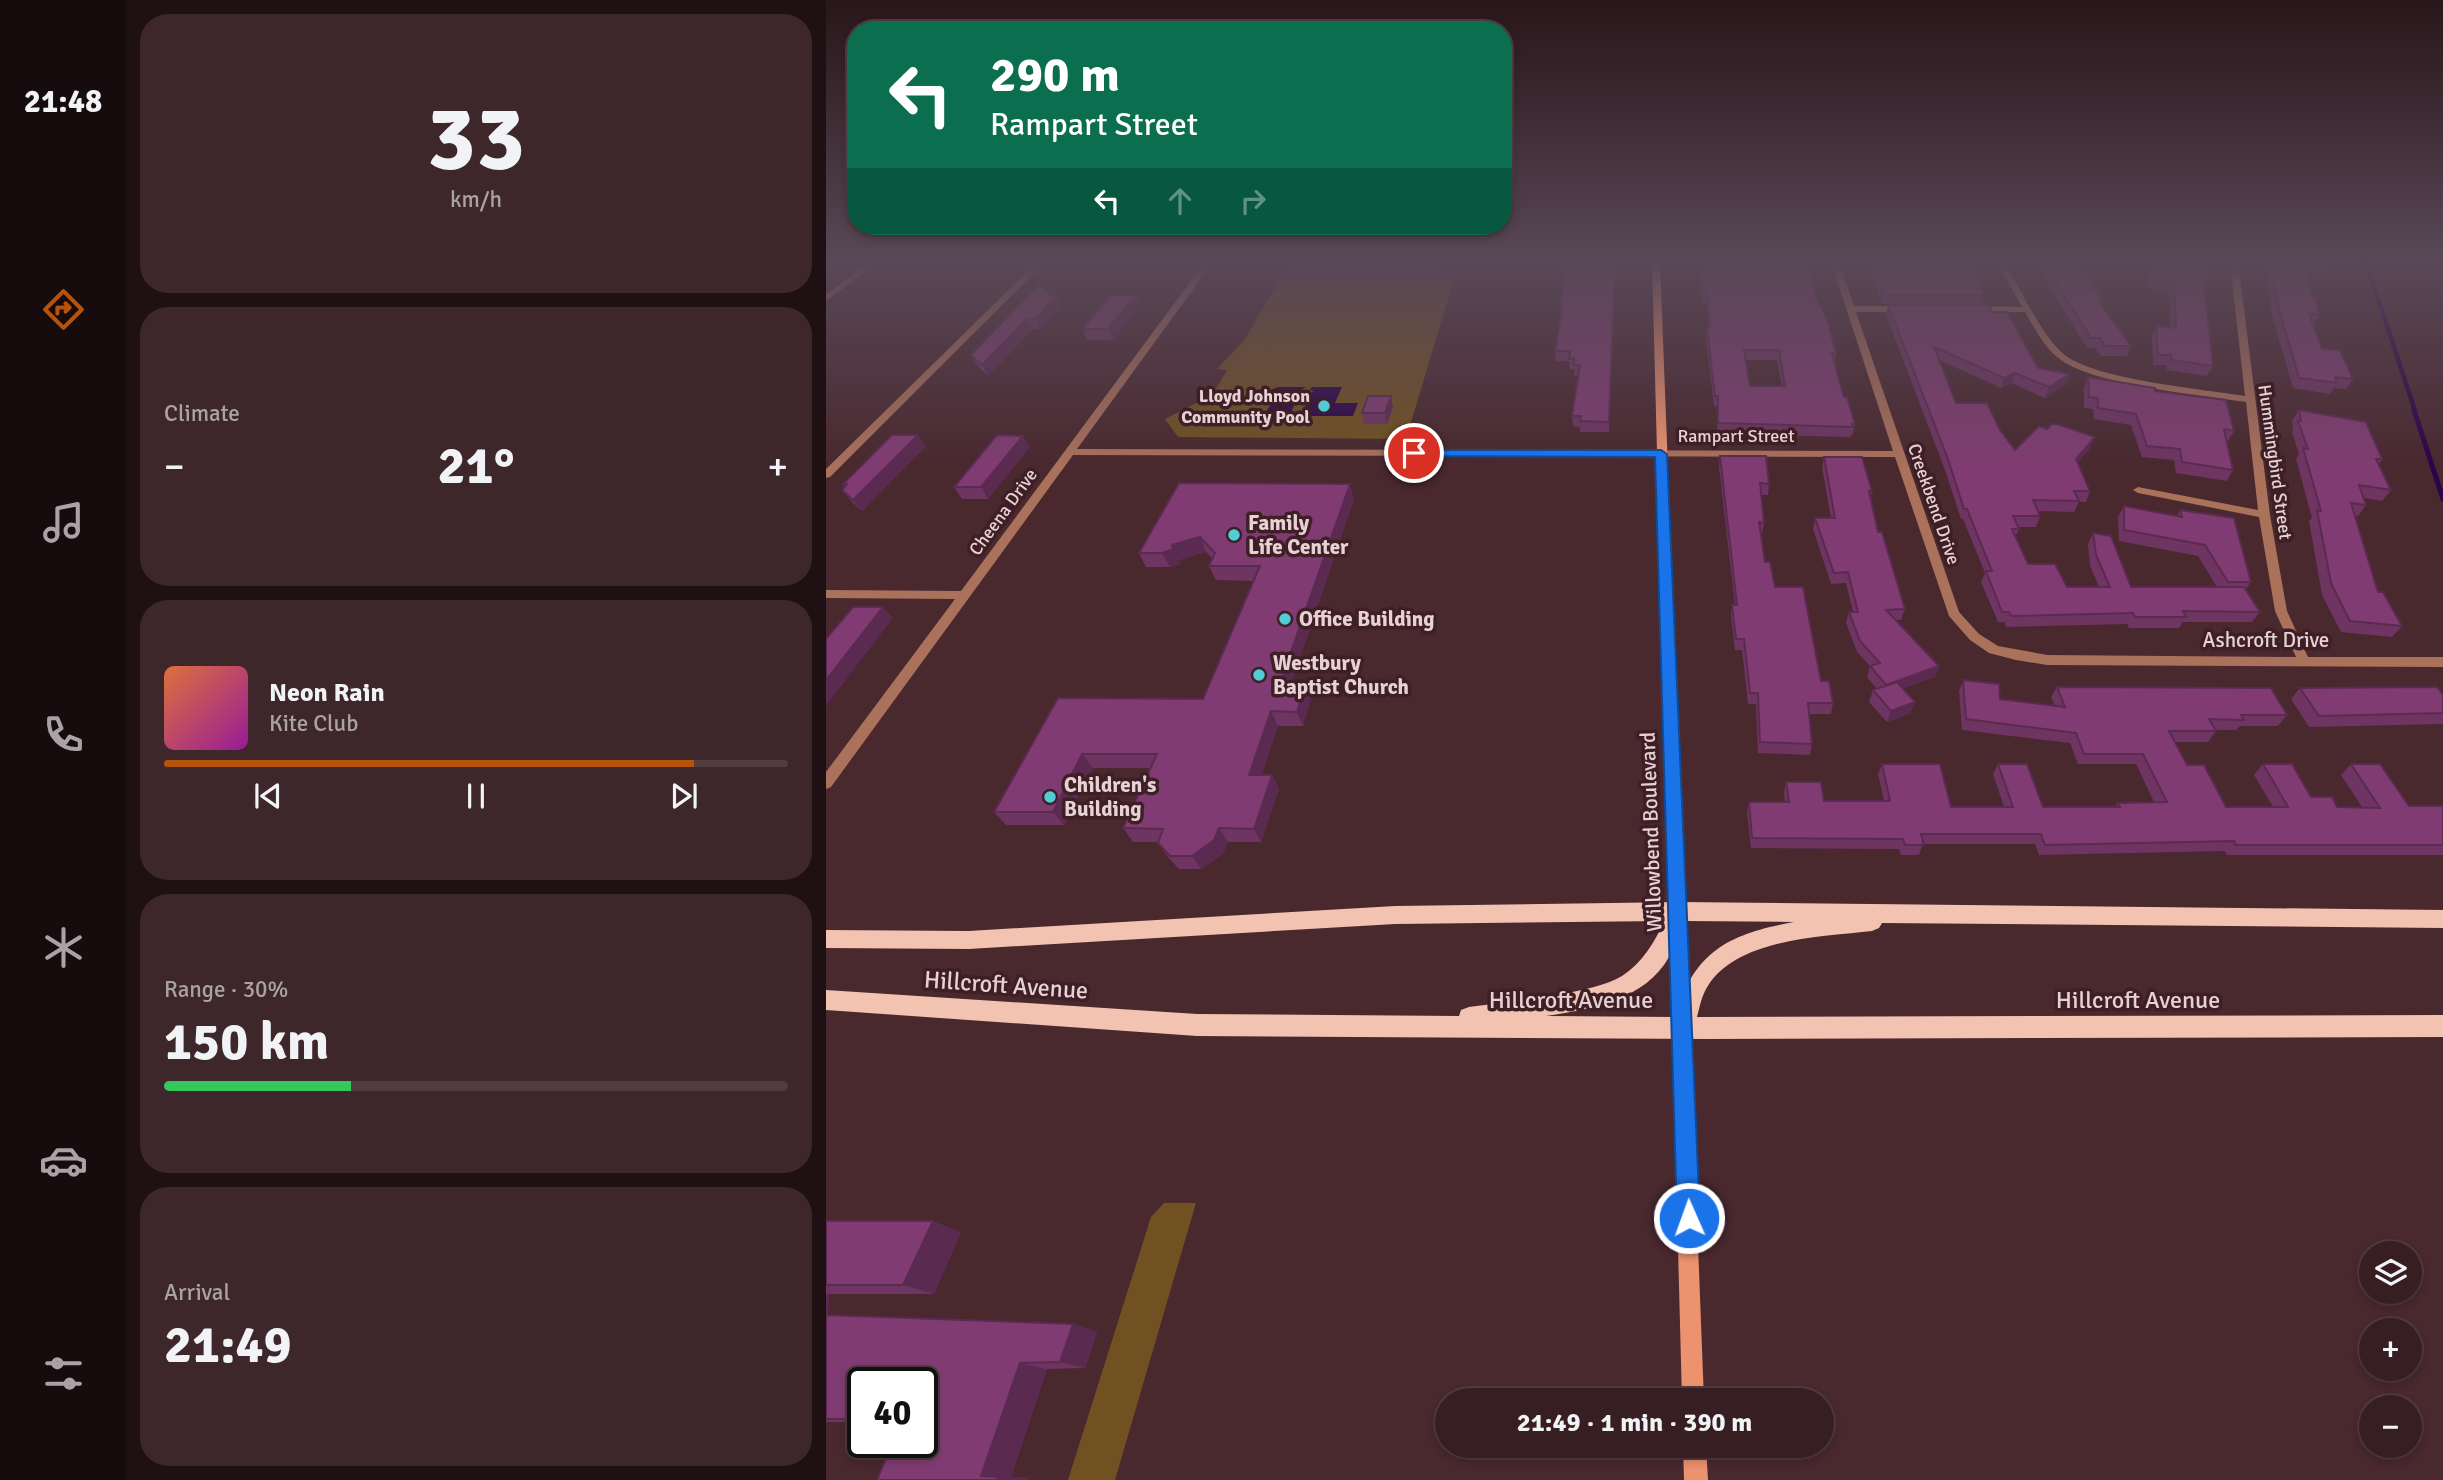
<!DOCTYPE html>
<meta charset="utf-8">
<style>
body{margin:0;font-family:Signika,sans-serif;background:#3e272a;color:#f1f3f6;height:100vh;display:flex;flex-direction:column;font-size:26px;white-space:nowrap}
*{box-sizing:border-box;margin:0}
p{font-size:23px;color:#aaa2a5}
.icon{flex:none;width:38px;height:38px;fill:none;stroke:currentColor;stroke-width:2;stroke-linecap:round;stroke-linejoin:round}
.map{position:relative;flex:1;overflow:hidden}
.drawer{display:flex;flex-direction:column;gap:14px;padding:14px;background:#1e1013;width:700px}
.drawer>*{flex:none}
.top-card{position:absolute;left:21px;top:21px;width:665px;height:214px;border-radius:28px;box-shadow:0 4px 10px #0003,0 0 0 2px #513c40;background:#0b6e4f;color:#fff;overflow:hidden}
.fabs{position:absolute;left:1533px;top:1241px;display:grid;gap:14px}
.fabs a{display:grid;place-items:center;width:63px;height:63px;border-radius:50%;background:#371e22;box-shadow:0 4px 10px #0003,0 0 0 2px #513c40;font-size:35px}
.speed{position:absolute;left:21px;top:1367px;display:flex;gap:14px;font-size:35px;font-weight:700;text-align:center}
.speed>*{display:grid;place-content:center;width:91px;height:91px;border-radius:50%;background:#371e22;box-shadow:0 4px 10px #0003,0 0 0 2px #513c40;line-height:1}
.speed .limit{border:4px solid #111;border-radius:10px;background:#fff;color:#111}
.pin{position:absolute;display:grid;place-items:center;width:60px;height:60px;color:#fff;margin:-30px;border:4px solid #fff;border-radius:50%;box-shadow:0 2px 7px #0007}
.me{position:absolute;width:77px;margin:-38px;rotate:358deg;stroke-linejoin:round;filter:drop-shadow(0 0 5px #0008)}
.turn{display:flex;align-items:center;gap:24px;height:147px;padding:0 28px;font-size:32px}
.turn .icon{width:91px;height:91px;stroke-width:2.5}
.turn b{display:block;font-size:49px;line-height:60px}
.lanes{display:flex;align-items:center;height:66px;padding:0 28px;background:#0003;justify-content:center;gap:35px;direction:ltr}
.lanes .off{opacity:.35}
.big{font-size:52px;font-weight:700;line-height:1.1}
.drawer .widget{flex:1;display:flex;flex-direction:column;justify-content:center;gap:10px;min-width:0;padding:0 24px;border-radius:28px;background:#3e272a}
.drawer .dial{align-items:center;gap:0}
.dial b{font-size:91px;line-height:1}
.song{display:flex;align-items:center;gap:21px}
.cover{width:84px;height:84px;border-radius:10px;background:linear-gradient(135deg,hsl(20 70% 55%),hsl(300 70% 35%))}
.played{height:7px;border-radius:4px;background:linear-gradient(90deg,#b45309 85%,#513c40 85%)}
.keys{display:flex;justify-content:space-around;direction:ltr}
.heat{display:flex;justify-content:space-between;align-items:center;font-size:38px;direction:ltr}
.charge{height:10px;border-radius:5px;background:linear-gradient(90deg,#34c759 30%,#513c40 0)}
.trip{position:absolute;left:609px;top:1388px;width:399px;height:70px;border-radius:35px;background:#371e22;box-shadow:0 4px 10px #0003,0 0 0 2px #513c40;font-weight:700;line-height:70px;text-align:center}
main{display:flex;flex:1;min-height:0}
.menu{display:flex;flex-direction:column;width:126px;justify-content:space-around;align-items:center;background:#160c0e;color:#aaa2a5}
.menu .icon{width:49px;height:49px}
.menu .on{color:#b45309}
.menu b{font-size:32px;color:#f1f3f6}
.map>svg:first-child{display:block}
.green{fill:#715121}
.water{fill:#2a0349}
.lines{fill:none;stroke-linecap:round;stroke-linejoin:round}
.stream-far1{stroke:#2a0349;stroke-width:4.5}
.stream{stroke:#2a0349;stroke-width:5}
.street{fill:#aa715b;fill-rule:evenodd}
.secondary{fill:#ed926f;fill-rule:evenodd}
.primary{fill:#f2c3b1;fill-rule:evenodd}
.wall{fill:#6e3462;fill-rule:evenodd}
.shaded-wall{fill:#5a2a50}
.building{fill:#803c72;stroke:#5a2a50;stroke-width:2;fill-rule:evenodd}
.route{fill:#1a73e8;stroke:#114b97;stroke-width:2}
.poi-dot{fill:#52ccd6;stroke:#3e1f25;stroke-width:2.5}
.labels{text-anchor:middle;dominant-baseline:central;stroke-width:7;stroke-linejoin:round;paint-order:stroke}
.far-poi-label{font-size:18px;font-weight:bold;fill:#e7d1d4;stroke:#3e1f25;text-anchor:end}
.far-street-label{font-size:18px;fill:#e7d1d4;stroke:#3e1f25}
.poi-label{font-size:21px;font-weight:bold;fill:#e7d1d4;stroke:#3e1f25;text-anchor:start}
.street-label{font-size:21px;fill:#e7d1d4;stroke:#3e1f25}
.near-street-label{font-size:24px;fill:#e7d1d4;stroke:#3e1f25}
</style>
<main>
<nav class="menu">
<b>21:48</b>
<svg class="icon on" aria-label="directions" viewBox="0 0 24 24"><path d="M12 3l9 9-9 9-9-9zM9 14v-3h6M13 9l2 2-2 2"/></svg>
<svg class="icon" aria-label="music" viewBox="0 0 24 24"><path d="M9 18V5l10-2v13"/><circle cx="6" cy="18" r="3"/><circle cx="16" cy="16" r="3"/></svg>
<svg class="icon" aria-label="phone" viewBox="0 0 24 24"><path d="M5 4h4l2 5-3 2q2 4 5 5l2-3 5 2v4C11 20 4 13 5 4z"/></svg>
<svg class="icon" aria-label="climate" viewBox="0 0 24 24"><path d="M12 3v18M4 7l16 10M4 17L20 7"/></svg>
<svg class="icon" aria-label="car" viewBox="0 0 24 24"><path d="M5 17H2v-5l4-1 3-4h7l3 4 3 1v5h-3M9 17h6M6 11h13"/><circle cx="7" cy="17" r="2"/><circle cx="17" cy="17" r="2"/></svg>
<svg class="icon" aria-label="filters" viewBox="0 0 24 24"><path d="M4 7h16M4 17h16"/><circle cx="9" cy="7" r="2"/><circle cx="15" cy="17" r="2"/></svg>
</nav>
<section class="drawer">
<div class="widget dial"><b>33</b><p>km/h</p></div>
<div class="widget"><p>Climate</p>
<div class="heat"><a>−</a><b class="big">21°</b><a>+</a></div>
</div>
<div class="widget">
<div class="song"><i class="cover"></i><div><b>Neon Rain</b><p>Kite Club</p></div></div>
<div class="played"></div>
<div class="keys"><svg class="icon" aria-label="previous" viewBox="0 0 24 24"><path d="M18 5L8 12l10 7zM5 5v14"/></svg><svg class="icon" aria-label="pause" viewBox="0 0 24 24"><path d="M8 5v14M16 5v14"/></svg><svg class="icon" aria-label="next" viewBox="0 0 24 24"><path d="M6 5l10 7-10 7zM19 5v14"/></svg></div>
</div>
<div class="widget"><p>Range · 30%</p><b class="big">150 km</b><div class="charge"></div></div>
<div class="widget"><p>Arrival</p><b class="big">21:49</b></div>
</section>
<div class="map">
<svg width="1617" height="1480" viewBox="0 0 1617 1480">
<rect width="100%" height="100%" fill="#49282e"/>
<path class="green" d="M454 279H628L580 439 352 437 339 419 386 395 401 370 391 369 419 339Z
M338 1203H370L289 1480H242L325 1217Z"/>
<path class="water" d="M452 387H480L475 390 465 412 468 413 466 416H437L444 406 440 392Z
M486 387H516L509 403H532L527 416H475L487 391 484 390Z"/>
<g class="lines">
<path class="stream-far1" d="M1540 262 1589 411"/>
<path class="stream" d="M1588 410 1617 499"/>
<path class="street" d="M43 262H52L0 301V295Z
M211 262H219L4 477 0 478V469Z
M379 262H387L251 449 1067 451 1005 262H1013L1028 306H1079L1083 309 1079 312H1030L1133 612 1153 634 1172 646 1221 655 1470 657 1449 611 1433 517 1312 493 1307 490 1312 487 1432 510 1420 402C1374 395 1270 385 1235 360 1219 349 1209 329 1199 312H1149L1145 309 1149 306 1196 307 1171 262H1179C1194 288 1217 339 1240 356 1274 380 1376 389 1419 396L1404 262H1412L1444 515 1461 611 1482 657H1617V667L1221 665 1190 660 1163 653 1144 640 1123 616 1069 457 247 455 5 787 0 789V772L129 599 0 598V590L135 591Z"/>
<path class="secondary" d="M826 262H834L878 1400H856Z
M857 1446H880L882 1480H858Z"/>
<path class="primary" d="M853 902 1617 910V928L1056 923 1053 928 1046 931C995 937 906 938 879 991 875 999 873 1009 871 1017L1617 1015V1037L879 1039 371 1036 0 1010V990L371 1014 633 1016 635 1010 643 1007C679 1002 768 994 796 976 816 963 829 942 838 921L569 924 143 949 0 948V930L143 931 569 906ZM859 921 968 922C903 934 868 951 849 1017L720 1016C765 1009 819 1000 843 957 850 946 854 933 859 921Z"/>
</g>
<path class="wall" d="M623 262 618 277 460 276 457 266Z
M790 262 783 432H754V427L747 426 746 416 753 376H749L748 369H744L743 361H730L729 351 734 317V308Z
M873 262H981L990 297 1010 353 1009 361 1018 397 1029 424 1027 434H1025V437L891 434V406H888L880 338 881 328H883L880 304H877ZM919 360H951L956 386H924Z
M1041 262H1151L1153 266 1150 276 1159 295 1156 304H1056Z
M1208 262H1263L1262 266H1253L1278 303 1276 306 1305 346 1301 356H1275L1269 348H1261Z
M1327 262H1377V266L1383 283 1379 291 1387 366 1381 376 1341 370 1340 365H1327L1326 336 1330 326 1345 328 1343 292 1318 288Z
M1439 262H1503L1504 264 1499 273 1481 272 1486 296 1493 315 1487 324 1496 349 1527 379 1520 389 1508 388 1504 394 1467 388 1445 312Z
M225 296H231L236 307 215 329H207L162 376 151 365 145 355Z
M314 305 287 340H261L256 329Z
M1062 305 1166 312 1212 368 1244 374 1240 384 1219 398 1186 383 1175 388 1113 360 1130 403 1174 430 1189 450 1264 448 1251 463 1264 491 1260 502H1253L1248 512 1212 511 1214 516 1210 527H1192L1193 529 1189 537 1202 564 1241 587H1273L1264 566 1262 544 1267 533 1305 587H1391L1372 556 1293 541 1292 517 1298 506 1351 516 1354 510 1425 582 1420 589 1434 612 1426 622H1357L1353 628H1303L1301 624 1180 627 1179 622H1172L1155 582 1159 573 1137 519H1135L1119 470 1060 315Z
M1262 377 1329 391 1408 431 1402 441H1400L1407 470 1401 481 1350 473 1348 460 1316 457 1305 425 1268 419 1267 409 1258 408V388Z
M567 407 561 424H538L536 413Z
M1473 410 1556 459 1553 464 1565 490 1556 501 1538 498 1540 505 1532 516 1529 515 1552 592 1576 626 1566 637 1515 632 1496 595 1483 521 1486 518 1470 459 1473 454 1466 432 1467 429 1466 421Z
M100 446 36 511 25 501 16 490 19 487 17 484Z
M204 447 162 499H136L128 487Z
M894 456 943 484 942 495H935L938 523 936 534H935L939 562 949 587 995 681 1007 703 1005 714H983L986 744 984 755 932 753 930 704H922L916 650H909L905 616 906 605H909L893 467Z
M998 457 1046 491 1045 497 1052 532 1079 609 1075 620H1070L1113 666 1109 677 1077 688 1085 713 1061 722 1043 702 1047 690 1051 689 1041 677 1044 666 1031 652 1020 623 1023 612H1027L1020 583 1005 584 987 529 989 518H1005L996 467Z
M528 499 465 684 485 700 477 726H452L435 775H446L453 789 435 842H402L397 854 375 869H353L341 856 332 842H307L297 828 325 768H267L238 825H180L168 812 232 698 377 699 428 581 390 580 383 566 386 558 380 552 353 560 354 564 344 567H320L313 553Z
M1137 680 1174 699 1229 706 1225 697 1231 687 1461 715 1452 726H1414L1410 730H1389L1390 731 1382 742H1349L1361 765 1400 807H1447L1428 775 1437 764 1485 797 1511 807H1536L1515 775 1525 764 1583 806H1617V855H1401L1399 851 1213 855 1209 844H1097L1093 855H1075L1073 849 925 848 921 812 923 802H959L958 792 960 782 998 801H1058L1052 774 1056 764 1125 807H1178L1167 774 1172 764 1217 807H1289L1292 803 1328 802 1310 764H1252L1244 743 1136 730 1133 691Z
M1474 688 1617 695V724L1483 727 1465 699Z
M0 1221 135 1232 108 1294H3L2 1315 247 1324 271 1332 259 1368 221 1369 185 1477H202L201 1480H51L96 1382H37V1422H0Z"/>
<path class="shaded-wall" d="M618 262H623L618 277 617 267Z
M225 295 227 300 231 296 236 307 215 329 210 319Z
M310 295 314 305 287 340 282 329Z
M201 319 207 329 162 376 156 365Z
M1189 373 1186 383 1175 388 1178 378Z
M1244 374 1240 384 1219 398 1223 387Z
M565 396 567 407 561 424 559 413Z
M92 435 100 446 36 511 27 500Z
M197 436 204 447 162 499 155 487Z
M1269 437 1264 448 1245 470 1250 459Z
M524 484 528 499 461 697 454 683Z
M374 537 380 552 353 560 354 564 344 567 336 553 346 545Z
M57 607 67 618 0 706V680Z
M1113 666 1109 677 1057 696 1060 685Z
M479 685 485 700 477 726 471 712Z
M1089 702 1085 713 1061 722 1065 711Z
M445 711 452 726 431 789 423 775Z
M256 754 267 768 238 825 227 812Z
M446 775 453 789 435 842 428 829Z
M393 828 402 842 397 854 375 869 366 856Z
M107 1221 135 1232 108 1294 77 1285Z
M0 1294H3L2 1322 0 1321Z
M247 1324 271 1332 259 1368 234 1362Z
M194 1363 221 1369 185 1477H202L201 1480H171L155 1476Z"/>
<path class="building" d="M460 262H618L617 267 457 266Z
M739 262H789L783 422 754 421 755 416H746L754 365H748V358L743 359 744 351H729L736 308H734Z
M875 262H981L990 297 1001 319 1010 353H1006L1018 397H1021L1029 424H1026L1027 427 892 423V396H889L881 328H884L881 295H878ZM918 350H953L959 386H924Z
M1046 262H1151L1153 266H1145L1159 295H1058Z
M1217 262H1251L1278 303H1274L1305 346H1279L1274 338H1265Z
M1327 262H1377V266L1383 283 1378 282 1387 366 1345 360V355H1332L1330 326 1350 328 1348 282 1322 278Z
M1445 262H1503L1504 264 1479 262 1486 296 1490 297 1493 315 1483 313 1496 349 1514 350 1527 379 1509 377 1511 383 1473 378 1451 302Z
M213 284 225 295 223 296H231L210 319H201L156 365 145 355Z
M285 295H310L282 329H256Z
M1062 305H1163L1166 312H1181L1212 368 1244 374 1223 387 1189 373 1178 378 1108 347 1130 403H1161L1174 430 1189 450 1213 426 1221 429 1226 424H1231L1269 437 1250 459 1264 491H1248L1253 501 1207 500 1214 516H1187L1193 529H1186L1202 564H1229L1241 587H1284L1270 555 1267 533 1285 536 1305 587H1418L1434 612 1357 611 1360 617H1309L1307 613 1185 616 1183 612H1176L1160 571H1166L1141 509H1138L1122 459Z
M1262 377 1329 388V391L1400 400 1408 431 1398 429 1407 470 1356 462 1354 449 1321 446 1310 414 1272 408V398L1263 397Z
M542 396H565L559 413H536Z
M1473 410 1540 422 1556 459H1550L1565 490 1533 485 1540 505 1525 503 1552 592H1557L1576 626 1524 621 1505 583 1491 510 1495 511 1477 448 1482 449 1472 421H1475Z
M66 435H92L27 500 16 490 21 484H17Z
M171 435 197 436 155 487H128Z
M894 456H940L943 484 934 483 938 523 933 522 939 562H944L949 587H977L995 681H1003L1007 703H982L986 744 934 742 932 693H924L918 639H910L906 605H911Z
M998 457H1036L1046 491H1043L1052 532H1056L1079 609 1060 610 1113 666 1060 685 1044 666 1054 663 1034 641 1023 612H1032L1022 572 1008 573 989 518H1009Z
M353 483 524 484 454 683 479 685 471 712 445 711 423 775H446L428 829 393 828 388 840 366 856H344L332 843 337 829 297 828 331 754H256L227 812H168L232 698 377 699 434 566H383L389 553 374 537 346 545 347 549 336 553H313Z
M1298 506 1356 517 1354 510 1408 518 1425 582H1402L1379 545 1298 530Z
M27 607H57L0 680V639Z
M1137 680 1173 684 1174 699 1239 707 1231 687 1445 688 1461 715H1415L1418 720 1383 719 1390 731H1343L1361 765H1378L1400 807H1462L1437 764H1466L1485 797H1506L1511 807 1554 808 1525 764H1554L1583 806H1617V845H1410L1408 841 1219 845 1215 834H1095L1098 845H1079L1077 839 926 838 923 802H963L960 782H995L998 801H1064L1056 764H1114L1125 807H1187L1172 764H1201L1217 807H1294L1292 803 1341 802 1317 754H1258L1250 733 1140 719Z
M1071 682 1089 702 1065 711 1047 690Z
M1611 687 1617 695V713L1493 716 1474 688Z
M0 1221H107L77 1285H0Z
M0 1315 247 1324 234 1362 194 1363 155 1476 172 1477 171 1480H51L67 1442H96V1382H37V1419H0Z"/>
<linearGradient id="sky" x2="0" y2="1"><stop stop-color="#281619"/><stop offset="0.56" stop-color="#594857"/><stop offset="1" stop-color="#594857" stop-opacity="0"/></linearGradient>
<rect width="1617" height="469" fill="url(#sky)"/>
<path class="route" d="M584 450H835L841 454 874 1218 871 1226 863 1230 854 1226 851 1218 829 457 588 456 584 455Z"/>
<g class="poi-dot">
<circle cx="498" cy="406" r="7"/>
<circle cx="408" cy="535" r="7"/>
<circle cx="459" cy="619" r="7"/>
<circle cx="433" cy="675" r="7"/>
<circle cx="224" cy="797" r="7"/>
</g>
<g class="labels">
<g class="far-poi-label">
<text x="484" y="396">Lloyd Johnson<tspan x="484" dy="21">Community Pool</tspan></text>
</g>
<g class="far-street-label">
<text x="910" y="436">Rampart Street</text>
<text transform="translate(1449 462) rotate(82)">Hummingbird Street</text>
<text transform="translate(1108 504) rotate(71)">Creekbend Drive</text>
<text transform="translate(177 512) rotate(-54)">Cheena Drive</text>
</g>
<g class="poi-label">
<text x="422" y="523">Family<tspan x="422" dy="24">Life Center</tspan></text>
<text x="473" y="619">Office Building</text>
<text x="447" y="663">Westbury<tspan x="447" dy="24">Baptist Church</tspan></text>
<text x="238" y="785">Children's<tspan x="238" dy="24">Building</tspan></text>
</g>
<g class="street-label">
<text x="1440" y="640">Ashcroft Drive</text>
<text transform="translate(825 832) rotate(-92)">Willowbend Boulevard</text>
</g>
<g class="near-street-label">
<text transform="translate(180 985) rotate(4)">Hillcroft Avenue</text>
<text x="745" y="1000">Hillcroft Avenue</text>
<text x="1312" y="1000">Hillcroft Avenue</text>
</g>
</g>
</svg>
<div class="fabs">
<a><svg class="icon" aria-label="layers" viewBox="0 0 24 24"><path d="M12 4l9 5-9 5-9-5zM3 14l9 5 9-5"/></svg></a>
<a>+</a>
<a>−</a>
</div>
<div class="speed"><div class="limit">40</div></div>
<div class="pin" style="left:588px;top:453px;background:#d93025"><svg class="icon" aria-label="arrive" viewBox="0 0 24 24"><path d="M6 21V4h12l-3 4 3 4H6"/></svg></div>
<svg class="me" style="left:863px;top:1218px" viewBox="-20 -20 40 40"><circle r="17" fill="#1a73e8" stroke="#fff" stroke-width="3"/><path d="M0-11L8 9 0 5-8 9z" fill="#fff"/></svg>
<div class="trip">21:49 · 1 min · 390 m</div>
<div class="top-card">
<div class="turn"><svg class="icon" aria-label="left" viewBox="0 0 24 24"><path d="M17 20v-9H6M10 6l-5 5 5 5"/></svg><div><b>290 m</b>Rampart Street</div></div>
<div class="lanes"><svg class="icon" aria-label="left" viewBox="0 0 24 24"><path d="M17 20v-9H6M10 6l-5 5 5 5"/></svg><svg class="icon off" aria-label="ahead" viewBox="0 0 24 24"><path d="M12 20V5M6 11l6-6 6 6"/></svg><svg class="icon off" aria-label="right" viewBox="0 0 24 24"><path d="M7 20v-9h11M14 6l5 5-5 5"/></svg></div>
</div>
</div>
</main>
